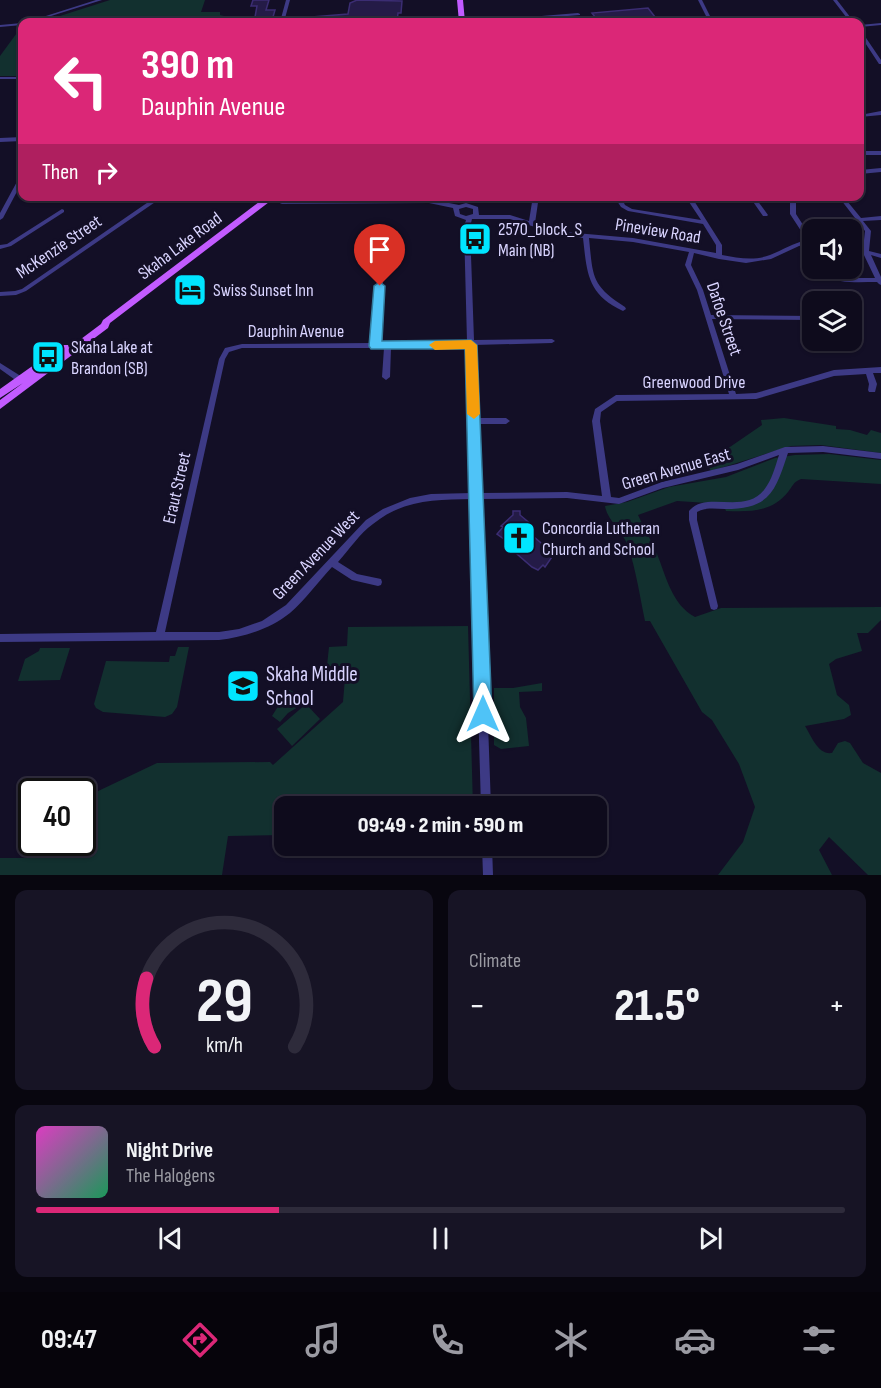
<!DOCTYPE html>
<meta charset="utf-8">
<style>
body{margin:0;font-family:"Sofia Sans Condensed",sans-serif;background:#171425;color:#f1f3f6;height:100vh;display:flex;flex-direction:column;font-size:22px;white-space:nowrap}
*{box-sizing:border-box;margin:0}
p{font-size:20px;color:#9b9ba3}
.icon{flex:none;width:33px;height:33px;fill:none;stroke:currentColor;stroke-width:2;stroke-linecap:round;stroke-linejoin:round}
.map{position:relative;height:875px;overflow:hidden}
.drawer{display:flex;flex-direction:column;gap:15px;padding:15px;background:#08060f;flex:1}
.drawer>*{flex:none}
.top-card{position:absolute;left:18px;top:18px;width:846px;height:183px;border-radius:12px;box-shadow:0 2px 4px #0004,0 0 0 2px #2e2b3b;background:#db2777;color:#fff;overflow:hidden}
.buttons{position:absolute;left:802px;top:219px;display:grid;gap:12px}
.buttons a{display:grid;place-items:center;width:60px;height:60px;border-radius:12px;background:#0e0b1c;box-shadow:0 2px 4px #0004,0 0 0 2px #2e2b3b;font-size:30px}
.speed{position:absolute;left:18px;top:778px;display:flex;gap:12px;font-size:30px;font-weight:700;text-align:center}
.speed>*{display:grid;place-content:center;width:78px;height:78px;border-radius:50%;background:#0e0b1c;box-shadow:0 2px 4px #0004,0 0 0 2px #2e2b3b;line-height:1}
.speed .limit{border:3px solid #111;border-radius:9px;background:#fff;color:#111}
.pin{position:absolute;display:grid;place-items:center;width:51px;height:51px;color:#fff;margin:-62px -26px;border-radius:50% 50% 50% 0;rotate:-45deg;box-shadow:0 0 6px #0007}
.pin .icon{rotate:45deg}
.me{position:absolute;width:66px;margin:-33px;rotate:0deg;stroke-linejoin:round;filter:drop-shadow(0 0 4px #0008)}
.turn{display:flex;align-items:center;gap:21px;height:126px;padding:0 24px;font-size:27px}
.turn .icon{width:78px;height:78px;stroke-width:2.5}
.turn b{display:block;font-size:42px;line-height:51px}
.then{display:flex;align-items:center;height:57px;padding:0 24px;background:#0003;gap:12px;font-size:22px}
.big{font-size:45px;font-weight:800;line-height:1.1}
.drawer .widget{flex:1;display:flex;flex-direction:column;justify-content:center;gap:9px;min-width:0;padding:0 21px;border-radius:12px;background:#171425}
.drawer .dial{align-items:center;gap:0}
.dial svg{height:156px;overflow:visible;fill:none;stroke:#2e2b3b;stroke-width:7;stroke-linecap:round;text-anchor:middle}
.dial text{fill:#f1f3f6;stroke:none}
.song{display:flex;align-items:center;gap:18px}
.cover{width:72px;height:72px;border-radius:9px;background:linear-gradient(135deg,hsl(310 70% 55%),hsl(150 70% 35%))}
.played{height:6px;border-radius:3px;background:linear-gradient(90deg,#db2777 30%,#2e2b3b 30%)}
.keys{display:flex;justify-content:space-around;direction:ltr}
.heat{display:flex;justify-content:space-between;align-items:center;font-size:33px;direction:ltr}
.drawer .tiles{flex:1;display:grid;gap:15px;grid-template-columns:1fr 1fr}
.widget:last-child{grid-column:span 2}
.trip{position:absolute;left:274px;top:796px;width:333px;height:60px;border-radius:12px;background:#0e0b1c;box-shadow:0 2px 4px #0004,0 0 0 2px #2e2b3b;font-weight:800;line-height:60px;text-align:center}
.menu{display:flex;height:96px;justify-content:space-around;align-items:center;background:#06040b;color:#9b9ba3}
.menu .icon{width:42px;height:42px}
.menu .active{color:#db2777}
.menu b{font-size:27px;color:#f1f3f6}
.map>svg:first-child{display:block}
.green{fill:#12302f}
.building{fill:#241b47;stroke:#3b2d73;stroke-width:1.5}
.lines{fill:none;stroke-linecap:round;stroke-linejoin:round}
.minor{fill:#3d3a85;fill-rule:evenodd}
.major{fill:#c25bff;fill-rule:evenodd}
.route{fill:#4fc3f7;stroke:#337fa1;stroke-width:1.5}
.slow{fill:#f59e0b}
.labels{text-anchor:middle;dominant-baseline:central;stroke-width:6;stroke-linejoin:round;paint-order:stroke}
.poi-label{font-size:18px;fill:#d9d4ff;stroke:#130f26;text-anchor:start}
.street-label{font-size:18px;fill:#d9d4ff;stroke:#130f26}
.near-poi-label{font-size:21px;fill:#d9d4ff;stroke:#130f26;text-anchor:start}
</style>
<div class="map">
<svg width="881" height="875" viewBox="0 0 881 875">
<rect width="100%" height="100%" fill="#130f26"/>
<path class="green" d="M110 0H205L201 12H220V15L241 20 279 17 277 22H214L198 17 196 22H41Z
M22 26V76H0V56Z
M784 418 836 426V429L850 430 867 435 871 430 881 433V453L821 445 791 446 711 471 705 461 714 452 727 449 762 425 761 420Z
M829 454 881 460V484L801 479C793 482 793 486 788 492 772 512 750 512 726 511L723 504 677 501 638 515C644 528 651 540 657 554 666 576 672 605 695 617L721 608 881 607V620L868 633H857L862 651 836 659 829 664 837 695 849 705 851 715 844 719 805 726C812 737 818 755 832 753L838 743 845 741 850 743 863 763 881 773V875H868L829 837 819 850 832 875H718L743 842 755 807 739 764 712 720 702 712 650 621H645C640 597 636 570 628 546 622 530 607 520 605 506L627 502 669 487 726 477 775 458 795 455Z
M468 626 473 807H285V835L228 836 222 875H0V858H78L94 793 157 763 270 762 273 765 343 702 346 666H327L329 647 347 646 348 627Z
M178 647H189L177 707 172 714 165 717 103 712 96 708 94 704 106 661 169 662 170 656H175Z
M40 648H70L60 680 18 681 25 659 39 651Z
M542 683V691L519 692 520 707 526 718 529 746 501 749 494 745V688H513Z
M288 689 299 695 298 707 288 713 280 722 272 716 277 708 278 696Z
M306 704 320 719 292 746 277 729Z"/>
<path class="building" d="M253 0H269L266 10H275L273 17H255L257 6H251Z
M357 0 402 1 401 13H398L397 22H311L312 17 348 14 350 3Z
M648 8 659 22H599L592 13Z
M513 511H520V515L533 526 527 531 554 554 545 567 543 565 538 570 532 567 517 554 515 547 497 534 503 527 501 526 513 515Z"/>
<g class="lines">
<path class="minor" d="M96 0H102L32 22H27Z
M286 0H290L284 22H280Z
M698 0H702L713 22H709Z
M833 0H837L854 22H850Z
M578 13 580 14V15L491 22H479L481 21Z
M22 23V25L0 27V25Z
M881 23V25L860 27V25Z
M860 32H862L881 60V64H879L860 35Z
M0 77H22V79H0Z
M881 111V115L860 117V115Z
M22 137V141L0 142V138Z
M860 151H881V155H860Z
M881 168V172L860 174V170Z
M22 176V182L3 218 0 220V213L19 178Z
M157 196H164L26 291 16 295 0 296V292L15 291 22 289Z
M272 196 283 200 429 199 459 205 466 203 478 207 479 215H510L529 221 533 196H539L535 223 564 232 633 238 716 253V245L703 224 628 211 621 207 617 201 618 196H624L623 201 625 205 632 209 701 220 685 196H691L722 245V255C738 258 755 261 770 255 783 250 793 243 807 240L790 214V196H796V214L812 239H813V243L799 246 771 259 746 263 719 259 694 253 691 265 703 290 711 315 813 316V320H811L712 319 736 394 756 393 834 370 881 367V373H873L877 384 875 392H869L868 390 869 384 866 374 834 376 756 399 617 401 601 412 600 421 611 497 619 498 662 482 737 464 785 447 823 446 881 453V459L823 452 788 453C775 492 770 509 725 509 715 509 706 507 697 512V520L718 606 717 609 714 610 711 609 710 606 689 520V511C706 490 744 515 764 490 772 480 775 467 779 455L738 470 663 488 619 504 567 498 480 499 491 807H481L472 499C435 500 404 499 373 524 360 533 349 550 338 562L357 574 381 579 382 582 381 585 378 586 352 580 332 567C318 582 305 600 290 613 270 629 244 637 219 640L0 642V634L156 632 219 359 225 348 242 344 372 343 378 266 381 264 384 266 379 343H459L467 341 464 227 466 220 455 216 453 208 429 203 282 204 268 198ZM466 207 473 209V214L466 216 460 214 459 209ZM472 219H510L563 236 583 238C587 273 587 294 623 311L626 309 625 307C591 285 593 277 589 238L633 242 689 252 685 265 697 290 729 394 616 395 595 409 592 421 602 496 567 492 480 493 477 424H506L510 421 506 418H477L474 345 552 343 555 341 552 339 474 340 470 227ZM467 346 472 493 431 494 410 498 383 509 366 520 286 605 262 621 239 629 219 632H165L225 359 229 352 242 348H384L382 377 386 380 390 377 391 348 459 347Z
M749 196H754L768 215 767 216H763Z
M838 196H843L861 218 881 216V220L863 221 871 231 869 251 881 254V258L871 255 881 277V285L879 284 877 282C860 282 839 284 824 276L827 274 847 278H875L863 253 852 250V246L863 249 865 231Z
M62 209 64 210V212L11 246 0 249V245L7 244Z
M0 363 27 380 28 382 27 384H21L0 369Z
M482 846H492L493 875H483Z"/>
<path class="major" d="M457 0H463L465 22H459Z
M267 196H277L110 323 108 328 0 409V400L23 383 0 398V389L62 345H68L69 348 101 324 103 320Z"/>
</g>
<path class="route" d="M380 282 385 286 382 341 471 340 477 345 492 714 489 720 483 723 477 720 474 714 465 349H371L369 346 374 286Z"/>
<path class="slow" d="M471 340 477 345 480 414 474 419 467 414 465 349 435 350 429 345 435 341Z"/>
<defs>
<symbol id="bus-square" viewBox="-11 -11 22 22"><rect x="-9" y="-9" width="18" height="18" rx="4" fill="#00e5ff" stroke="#130f26"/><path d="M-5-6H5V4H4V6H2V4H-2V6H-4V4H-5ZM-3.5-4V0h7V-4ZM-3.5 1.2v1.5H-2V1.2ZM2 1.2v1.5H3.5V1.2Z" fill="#111"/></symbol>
<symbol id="hotel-square" viewBox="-11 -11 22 22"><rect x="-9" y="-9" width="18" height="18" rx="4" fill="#00e5ff" stroke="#130f26"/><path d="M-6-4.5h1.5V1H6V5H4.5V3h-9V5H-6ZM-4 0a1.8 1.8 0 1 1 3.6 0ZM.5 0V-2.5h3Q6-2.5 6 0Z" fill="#111"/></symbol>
<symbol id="church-square" viewBox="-11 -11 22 22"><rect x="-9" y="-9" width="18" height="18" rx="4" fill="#00e5ff" stroke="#130f26"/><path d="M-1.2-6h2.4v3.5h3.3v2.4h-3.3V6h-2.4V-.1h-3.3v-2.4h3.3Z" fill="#111"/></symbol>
<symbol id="school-square" viewBox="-11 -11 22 22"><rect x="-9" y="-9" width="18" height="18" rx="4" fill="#00e5ff" stroke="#130f26"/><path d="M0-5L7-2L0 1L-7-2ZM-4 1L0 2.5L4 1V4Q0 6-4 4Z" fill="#111"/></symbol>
</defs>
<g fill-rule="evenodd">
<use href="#bus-square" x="456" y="220" width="38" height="38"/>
<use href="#hotel-square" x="171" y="271" width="38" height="38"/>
<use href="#bus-square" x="29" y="338" width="38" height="38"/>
<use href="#church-square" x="500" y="519" width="38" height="38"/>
<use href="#school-square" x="224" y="667" width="38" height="38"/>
</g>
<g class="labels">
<g class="poi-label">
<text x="498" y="229">2570_block_S<tspan x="498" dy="21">Main (NB)</tspan></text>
<text x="213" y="290">Swiss Sunset Inn</text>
<text x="71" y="347">Skaha Lake at<tspan x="71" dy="21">Brandon (SB)</tspan></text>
<text x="542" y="528">Concordia Lutheran<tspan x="542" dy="21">Church and School</tspan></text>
</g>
<g class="street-label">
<text transform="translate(658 231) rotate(9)">Pineview Road</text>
<text transform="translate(180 246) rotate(-37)">Skaha Lake Road</text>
<text transform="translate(59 247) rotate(-34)">McKenzie Street</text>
<text transform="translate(724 319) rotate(71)">Dafoe Street</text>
<text x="296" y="331">Dauphin Avenue</text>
<text x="694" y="382">Greenwood Drive</text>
<text transform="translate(676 469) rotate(-16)">Green Avenue East</text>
<text transform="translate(177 488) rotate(-77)">Eraut Street</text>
<text transform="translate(316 555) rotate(-46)">Green Avenue West</text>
</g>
<g class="near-poi-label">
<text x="266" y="674">Skaha Middle<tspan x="266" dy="24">School</tspan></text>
</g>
</g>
</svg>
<div class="buttons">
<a><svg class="icon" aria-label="sound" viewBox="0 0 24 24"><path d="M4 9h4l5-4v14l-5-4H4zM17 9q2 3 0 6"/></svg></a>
<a><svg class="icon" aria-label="layers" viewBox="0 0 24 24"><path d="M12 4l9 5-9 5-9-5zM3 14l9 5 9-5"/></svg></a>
</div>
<div class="speed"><div class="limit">40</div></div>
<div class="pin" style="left:380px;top:286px;background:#d93025"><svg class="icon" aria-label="arrive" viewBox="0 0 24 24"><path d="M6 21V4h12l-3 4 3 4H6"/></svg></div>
<svg class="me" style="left:483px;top:714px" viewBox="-20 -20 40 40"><path d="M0-17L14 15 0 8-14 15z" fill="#4fc3f7" stroke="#fff" stroke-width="4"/></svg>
<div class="trip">09:49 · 2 min · 590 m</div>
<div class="top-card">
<div class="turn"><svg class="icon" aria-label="left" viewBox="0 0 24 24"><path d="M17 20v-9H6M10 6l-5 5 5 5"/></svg><div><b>390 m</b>Dauphin Avenue</div></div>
<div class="then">Then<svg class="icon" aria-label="right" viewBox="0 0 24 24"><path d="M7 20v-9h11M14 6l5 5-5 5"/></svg></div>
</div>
</div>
<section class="drawer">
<div class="tiles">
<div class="widget dial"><svg viewBox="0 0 100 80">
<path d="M14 69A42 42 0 1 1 86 69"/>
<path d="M14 69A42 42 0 0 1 10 34" stroke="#db2777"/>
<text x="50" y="56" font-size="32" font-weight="700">29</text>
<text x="50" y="72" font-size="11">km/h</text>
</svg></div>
<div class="widget"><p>Climate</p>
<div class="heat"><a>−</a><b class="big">21.5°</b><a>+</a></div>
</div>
<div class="widget">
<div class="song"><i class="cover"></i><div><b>Night Drive</b><p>The Halogens</p></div></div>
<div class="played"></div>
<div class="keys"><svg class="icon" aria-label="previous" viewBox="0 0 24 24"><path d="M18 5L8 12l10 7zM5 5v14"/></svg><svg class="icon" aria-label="pause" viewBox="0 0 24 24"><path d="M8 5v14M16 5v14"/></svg><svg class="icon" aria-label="next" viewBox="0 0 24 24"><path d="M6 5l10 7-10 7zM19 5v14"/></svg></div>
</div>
</div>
</section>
<nav class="menu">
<b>09:47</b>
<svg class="icon active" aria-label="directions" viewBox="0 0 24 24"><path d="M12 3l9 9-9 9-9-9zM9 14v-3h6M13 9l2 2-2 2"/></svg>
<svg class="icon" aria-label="music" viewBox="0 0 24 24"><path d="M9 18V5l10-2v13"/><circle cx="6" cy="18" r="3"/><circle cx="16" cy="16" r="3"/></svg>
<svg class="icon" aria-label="phone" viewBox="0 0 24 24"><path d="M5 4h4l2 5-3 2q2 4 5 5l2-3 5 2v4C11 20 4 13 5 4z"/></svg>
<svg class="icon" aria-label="climate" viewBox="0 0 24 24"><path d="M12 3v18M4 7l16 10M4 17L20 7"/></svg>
<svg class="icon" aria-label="car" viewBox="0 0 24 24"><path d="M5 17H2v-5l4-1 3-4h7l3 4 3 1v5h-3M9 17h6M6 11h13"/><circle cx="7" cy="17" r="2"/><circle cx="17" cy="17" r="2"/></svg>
<svg class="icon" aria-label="filters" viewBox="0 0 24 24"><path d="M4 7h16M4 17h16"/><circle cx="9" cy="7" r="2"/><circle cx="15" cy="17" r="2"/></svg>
</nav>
